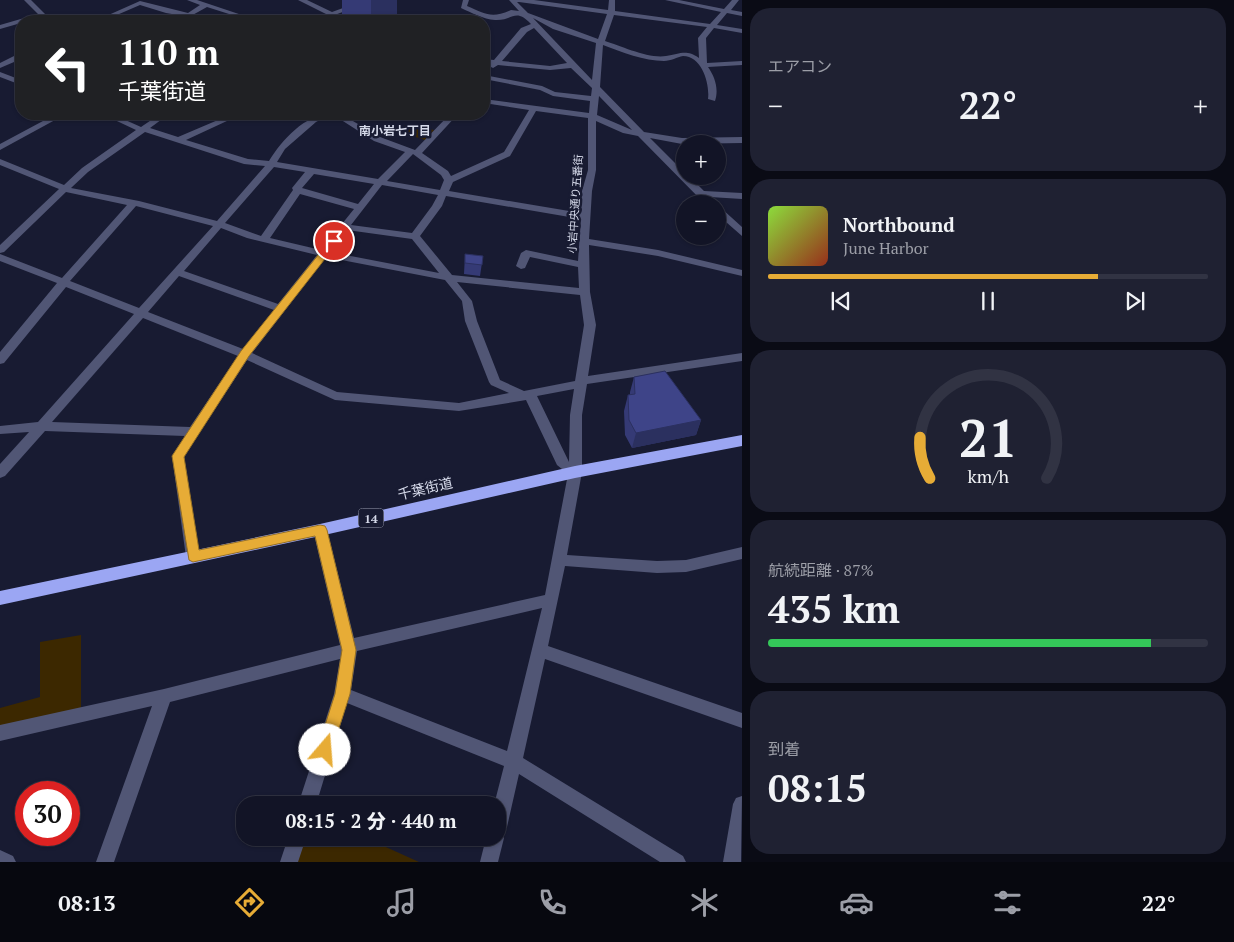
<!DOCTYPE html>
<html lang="ja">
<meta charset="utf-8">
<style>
body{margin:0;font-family:"PT Serif","Noto Sans JP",serif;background:#1f2132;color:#f1f3f6;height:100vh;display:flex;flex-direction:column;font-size:19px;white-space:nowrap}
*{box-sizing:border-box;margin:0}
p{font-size:16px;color:#9c9ea7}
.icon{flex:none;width:28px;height:28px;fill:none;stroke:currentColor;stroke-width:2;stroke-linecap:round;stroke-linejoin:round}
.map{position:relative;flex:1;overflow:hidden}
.side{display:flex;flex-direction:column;gap:8px;padding:8px;background:#0a0b15;width:492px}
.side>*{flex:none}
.banner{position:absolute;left:15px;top:15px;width:475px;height:105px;border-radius:20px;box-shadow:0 1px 4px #0004,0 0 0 1px #313343;background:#202124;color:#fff;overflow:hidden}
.tools{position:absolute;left:676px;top:135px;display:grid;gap:10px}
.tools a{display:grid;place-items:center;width:50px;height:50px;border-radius:50%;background:#121426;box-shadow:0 1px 4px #0004,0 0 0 1px #313343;font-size:25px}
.speed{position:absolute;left:15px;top:781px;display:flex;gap:10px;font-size:25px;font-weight:700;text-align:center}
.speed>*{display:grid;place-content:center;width:65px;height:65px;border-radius:50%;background:#121426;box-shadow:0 1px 4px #0004,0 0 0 1px #313343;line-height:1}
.speed .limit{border:8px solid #d22;background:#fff;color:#111}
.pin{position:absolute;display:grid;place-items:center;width:42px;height:42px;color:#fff;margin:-21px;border:2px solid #fff;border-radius:50%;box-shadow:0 1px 5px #0007}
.me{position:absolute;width:55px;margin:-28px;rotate:18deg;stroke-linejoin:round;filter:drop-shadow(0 0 4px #0008)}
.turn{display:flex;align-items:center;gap:18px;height:105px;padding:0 20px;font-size:22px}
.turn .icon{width:65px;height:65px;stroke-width:2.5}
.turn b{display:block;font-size:35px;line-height:42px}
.big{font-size:38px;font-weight:800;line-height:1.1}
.side .widget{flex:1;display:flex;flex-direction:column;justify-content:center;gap:8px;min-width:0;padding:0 18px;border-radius:20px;background:#1f2132}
.side .dial{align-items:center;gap:0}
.dial svg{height:130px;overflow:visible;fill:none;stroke:#313343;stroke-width:7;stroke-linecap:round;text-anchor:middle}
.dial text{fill:#f1f3f6;stroke:none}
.song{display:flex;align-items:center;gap:15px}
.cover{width:60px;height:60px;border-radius:8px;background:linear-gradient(135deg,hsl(90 70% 55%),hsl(10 70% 35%))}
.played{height:5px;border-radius:2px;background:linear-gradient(90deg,#e7ac36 75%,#313343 75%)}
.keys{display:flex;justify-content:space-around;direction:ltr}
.heat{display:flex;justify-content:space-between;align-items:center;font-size:28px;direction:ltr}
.charge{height:8px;border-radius:4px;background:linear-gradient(90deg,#34c759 87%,#313343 0)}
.trip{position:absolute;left:236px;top:796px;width:270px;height:50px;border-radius:20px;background:#121426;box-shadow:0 1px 4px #0004,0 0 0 1px #313343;font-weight:800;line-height:50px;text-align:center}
.dock{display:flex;height:80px;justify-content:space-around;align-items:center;background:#07080f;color:#9c9ea7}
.dock .icon{width:35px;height:35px}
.dock .active{color:#e7ac36}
.dock b{font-size:22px;color:#f1f3f6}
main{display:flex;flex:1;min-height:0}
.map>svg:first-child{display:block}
.green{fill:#3c2800}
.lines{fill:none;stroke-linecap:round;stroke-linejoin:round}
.minor{fill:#515675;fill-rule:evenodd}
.highway{fill:#9ba6f3;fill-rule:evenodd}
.wall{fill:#353a75}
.shaded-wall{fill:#2b305f}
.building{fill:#3e4488;stroke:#2b305f}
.route{fill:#e7ac36;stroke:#967023}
.labels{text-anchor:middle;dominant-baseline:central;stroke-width:5;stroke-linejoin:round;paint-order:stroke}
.far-street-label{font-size:11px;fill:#d6daea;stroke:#181b32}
.far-neighbourhood-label{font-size:12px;font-weight:bold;fill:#d6daea;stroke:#181b32}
.shield{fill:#181b32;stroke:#9da1b3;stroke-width:1}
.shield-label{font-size:12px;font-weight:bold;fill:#d6daea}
.street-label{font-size:14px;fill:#d6daea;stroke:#181b32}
</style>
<main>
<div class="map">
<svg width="742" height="862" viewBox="0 0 742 862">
<rect width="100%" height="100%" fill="#181b32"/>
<path class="green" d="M405 125 434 130 425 140 400 132Z
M81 635V708L0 727V708L40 697V642Z
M303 838H366L419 862H296Z"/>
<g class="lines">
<path class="minor" d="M24 0H31L52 21H45L41 17 21 21V23L0 29V25L38 14Z
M187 0H197L260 21H251L207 7 189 17 166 13 140 5 103 21H95L140 1 188 13 200 5Z
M298 0H307L332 12 365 0H374L319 21H310L326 14Z
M463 0H469L467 6C486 14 491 19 511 10L519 11 509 0H534L608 10 609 0H615V11L710 24 721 12 665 0H679L724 9 732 0H739L731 10 742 12V16L727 13 717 25 742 29V33L714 28 706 38 707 63 742 61V65L708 67C715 77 719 89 715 101L708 99C710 84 702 56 683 56 677 57 671 61 664 61 644 61 622 52 603 45L600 87 644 132 682 138 742 137V143L682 144 650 138 685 173V176H689L704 191 742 193V199L710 197 716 204H705L638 136 623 133 596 121V170L592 191 589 239 658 250 742 270V276L658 256 589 245 590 292 596 325 588 376 742 353V361L587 384 582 415V472L567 555 657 561 686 560 742 547V559L686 572 657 573 565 566 548 646 742 713V728L545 659 523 758 683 856 686 862H660L519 774 507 827 502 834 504 838 498 862H480L486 838H498V805H494L504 766 347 703 316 805H298L334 694 340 659 170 702 114 862H96L152 706 0 741V725L164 689 340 645 313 530 315 526 320 525 325 526 327 530 354 638 545 595 568 474 557 465 526 400 459 411 335 400 247 360 184 456 200 557 198 561 193 563 188 561 186 557 172 456 185 436 45 431 5 476 0 478V464L29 432 0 434V426L38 422 134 314 66 287 4 363 0 364V352L57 283 0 261V254L62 278 127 205 66 192 4 252 0 253V245L59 189 0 165V159L64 185 82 168 136 130 102 114H112L141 127 160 114H169L150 128 178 137 232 114H242L186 140 248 159 269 161C282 140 305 114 331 114L316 122 285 149 277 162 378 179 405 152 374 141 332 114H341L380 137 415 150 450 114H458L422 153 448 171 451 176 504 152 529 110 484 103V99L589 113 590 101 553 96 540 90 484 79V75L542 86 555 92 591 96 592 88 571 68 550 70 498 65 493 68 489 66 491 64 484 63V59L494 60 521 28 531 24C515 7 513 21 495 20 483 19 472 13 461 8ZM517 2H519L607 14 598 39 528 13ZM614 15 707 27 698 38 699 58C686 49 680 54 666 56 649 59 621 46 605 41ZM533 18 553 29 596 43 592 80ZM534 28 567 63 550 66 502 61 527 32ZM599 96 632 130 597 115ZM536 111 588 118V170L582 191 581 213 449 191 453 182 510 156ZM145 132 244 164 265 166 217 221 139 201 71 188 88 172ZM413 154 441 175 444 180 440 190 387 181ZM274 167 305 172 292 188 293 190 261 236 225 223ZM314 174 374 184 358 204 302 188ZM382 185 438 195 432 206 412 233 351 225ZM300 194 354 209 321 250 270 238ZM446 196 581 219 578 261 526 250 521 253 516 266 521 269 525 268 530 257 578 267 579 288 452 275 420 236 442 206ZM136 206 213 226 139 308 70 281ZM221 228 247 238 317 255 278 304 184 271ZM347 230 412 239 439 273 330 252ZM326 257 445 280 462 301 465 321 489 382 491 385 509 393 459 403 337 392 252 353ZM179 276 274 310 243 349 148 312ZM457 282 580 295 584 325 575 381 524 391 500 380 477 321 472 301ZM143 318 238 356 190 427 52 422ZM574 389 570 415 569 462 537 396ZM542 608 507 751 351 690 357 651Z
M426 18 428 19 429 21H418Z
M18 54H21V59L0 68V63Z
M0 72 21 80V85L0 77Z
M56 114H66L0 150V144Z
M718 207 721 208 742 227V236L718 215Z
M742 796 741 862H723L733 804 736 798Z
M288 838H306L298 862H280Z
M0 850 13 856 16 862H0Z"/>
<path class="highway" d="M742 435V446L575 478 320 536 0 605V591L320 524 575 466Z"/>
</g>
<path class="wall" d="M342 0H397V21H348L342 18Z
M465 254 483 256 480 276 464 274Z
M634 377 701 420 696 435 632 448 625 435 624 411 628 395H630V392Z"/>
<path class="shaded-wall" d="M371 0H397V21H371Z
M701 420 696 435 632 448 636 433Z"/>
<path class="building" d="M465 254 483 256 482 265 465 263Z
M665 371 701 420 636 433 629 420 628 395 635 394 634 377Z"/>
<path class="route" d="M334 238 339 241 249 356 184 457 199 550 320 525 325 526 327 530 356 650 350 694 332 750 330 755 325 757 319 755 317 750 335 694 342 650 315 536 193 562 189 560 172 456 241 351 331 239Z"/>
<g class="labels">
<g class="far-street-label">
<text transform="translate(575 204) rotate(-86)">小岩中央通り五番街</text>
</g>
<g class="far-neighbourhood-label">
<text x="395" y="130">南小岩七丁目</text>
</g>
<rect class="shield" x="358.5" y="508.5" width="25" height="19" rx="4"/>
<g class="shield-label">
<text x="371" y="518">14</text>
</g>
<g class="street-label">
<text transform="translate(425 488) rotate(-13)">千葉街道</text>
</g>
</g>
</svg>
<div class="tools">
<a>+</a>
<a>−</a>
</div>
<div class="speed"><div class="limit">30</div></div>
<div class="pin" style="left:334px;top:241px;background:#d93025"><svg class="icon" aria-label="arrive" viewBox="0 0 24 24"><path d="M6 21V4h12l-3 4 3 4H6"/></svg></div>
<svg class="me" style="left:325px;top:750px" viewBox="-20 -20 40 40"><circle r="19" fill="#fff"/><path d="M0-13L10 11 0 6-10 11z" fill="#e7ac36"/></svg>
<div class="trip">08:15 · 2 分 · 440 m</div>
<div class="banner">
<div class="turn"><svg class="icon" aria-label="left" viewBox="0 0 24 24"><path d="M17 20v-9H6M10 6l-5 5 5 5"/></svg><div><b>110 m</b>千葉街道</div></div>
</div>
</div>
<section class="side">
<div class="widget"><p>エアコン</p>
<div class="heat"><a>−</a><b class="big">22°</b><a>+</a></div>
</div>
<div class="widget">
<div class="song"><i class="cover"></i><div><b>Northbound</b><p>June Harbor</p></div></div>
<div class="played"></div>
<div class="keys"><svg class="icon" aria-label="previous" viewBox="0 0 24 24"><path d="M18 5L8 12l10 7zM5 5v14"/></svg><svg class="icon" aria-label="pause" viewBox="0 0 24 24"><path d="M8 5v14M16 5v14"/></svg><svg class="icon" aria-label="next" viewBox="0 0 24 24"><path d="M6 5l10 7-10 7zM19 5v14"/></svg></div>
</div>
<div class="widget dial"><svg viewBox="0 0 100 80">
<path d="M14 69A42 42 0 1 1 86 69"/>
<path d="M14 69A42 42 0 0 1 8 44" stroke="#e7ac36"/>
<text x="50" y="56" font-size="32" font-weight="700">21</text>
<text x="50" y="72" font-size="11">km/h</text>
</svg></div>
<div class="widget"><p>航続距離 · 87%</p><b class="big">435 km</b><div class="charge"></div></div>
<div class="widget"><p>到着</p><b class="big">08:15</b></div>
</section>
</main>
<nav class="dock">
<b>08:13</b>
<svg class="icon active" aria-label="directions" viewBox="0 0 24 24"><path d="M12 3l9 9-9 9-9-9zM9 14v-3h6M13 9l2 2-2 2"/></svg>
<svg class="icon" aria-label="music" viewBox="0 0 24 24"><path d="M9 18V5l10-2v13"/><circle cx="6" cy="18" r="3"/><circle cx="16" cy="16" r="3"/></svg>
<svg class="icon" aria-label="phone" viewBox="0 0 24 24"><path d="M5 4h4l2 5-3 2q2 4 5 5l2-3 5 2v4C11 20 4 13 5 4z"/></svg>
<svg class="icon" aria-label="climate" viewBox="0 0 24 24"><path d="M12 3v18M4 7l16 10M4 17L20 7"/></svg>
<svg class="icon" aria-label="car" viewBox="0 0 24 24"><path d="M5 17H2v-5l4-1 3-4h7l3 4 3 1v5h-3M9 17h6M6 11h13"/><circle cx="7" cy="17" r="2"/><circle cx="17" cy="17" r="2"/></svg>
<svg class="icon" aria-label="filters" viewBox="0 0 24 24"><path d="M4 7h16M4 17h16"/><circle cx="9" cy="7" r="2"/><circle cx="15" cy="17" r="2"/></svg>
<b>22°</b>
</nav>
